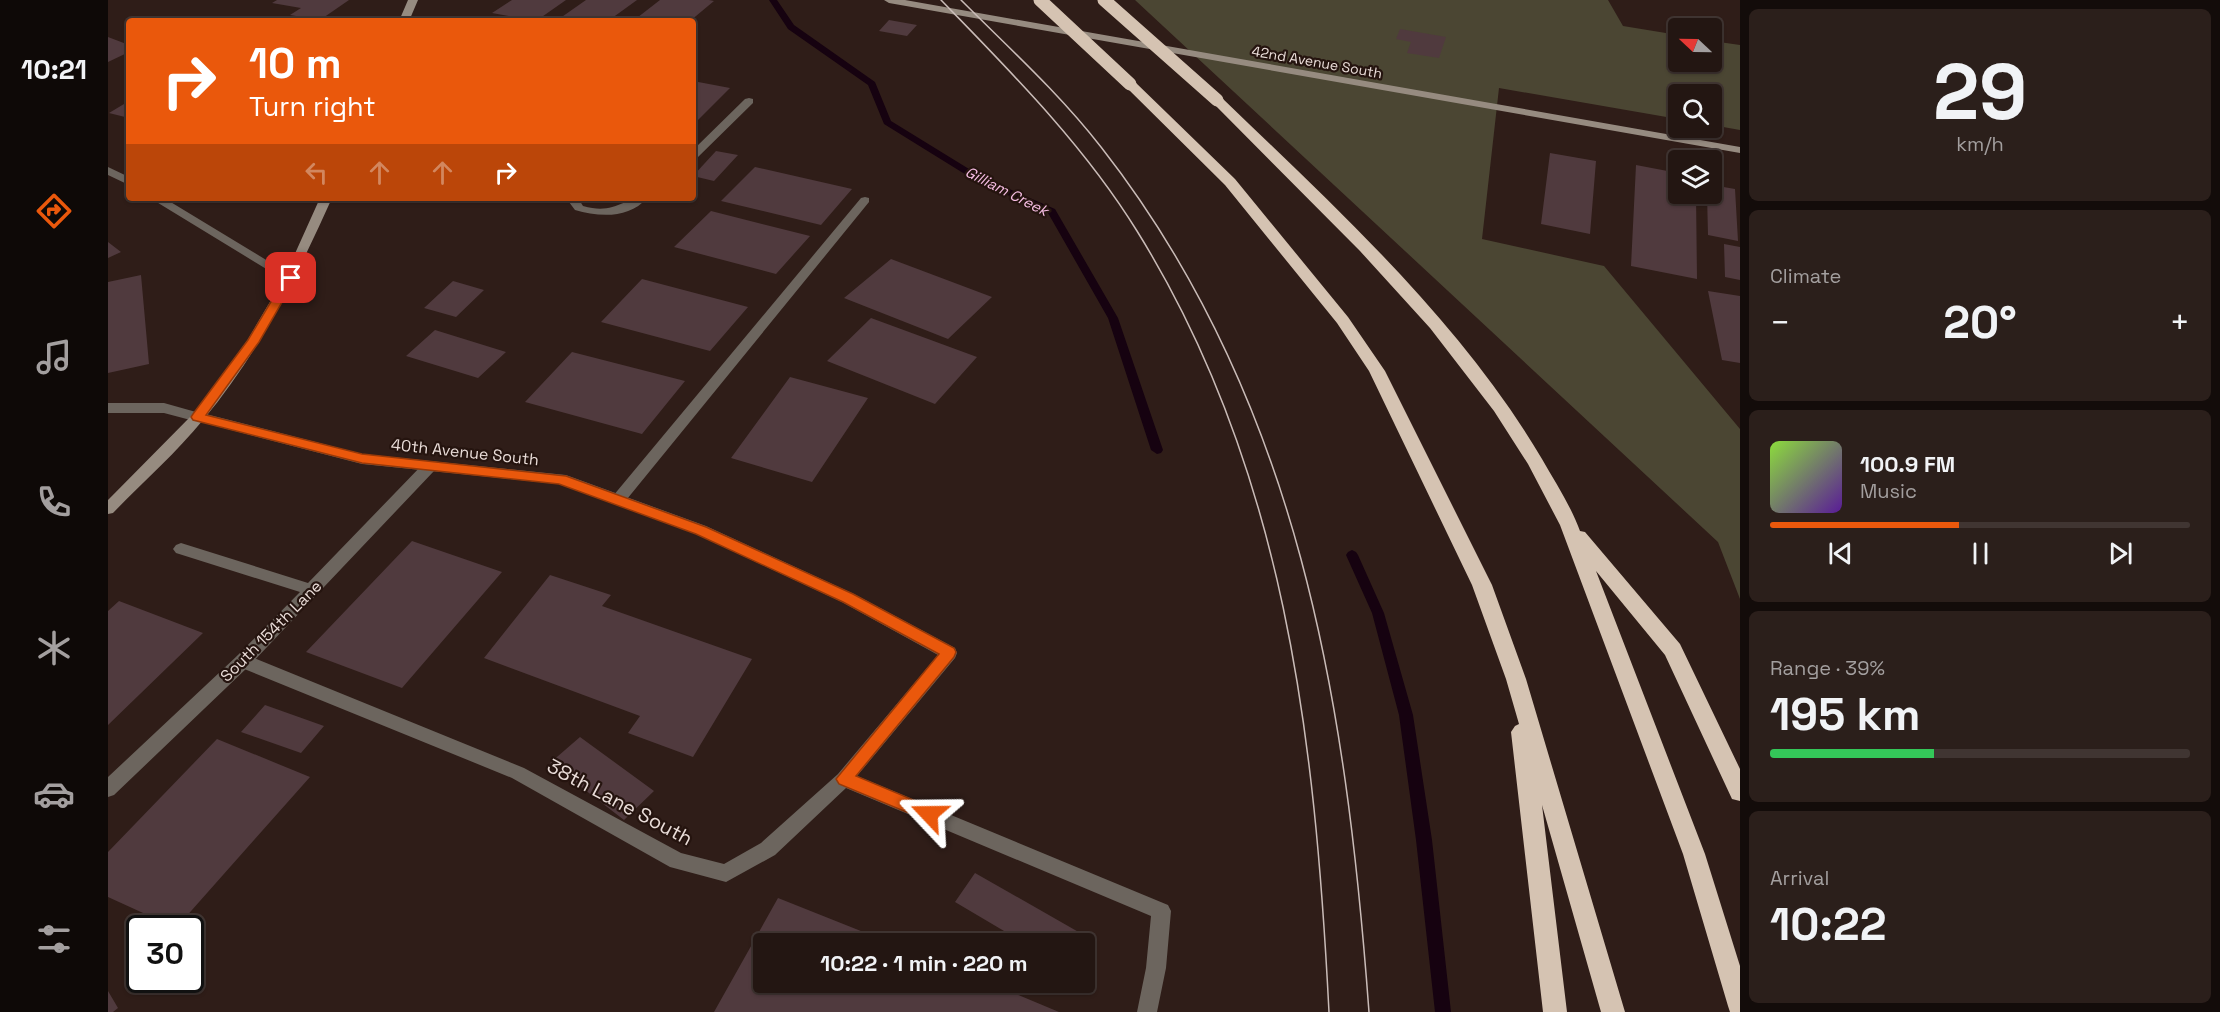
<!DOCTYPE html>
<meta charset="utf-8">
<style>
body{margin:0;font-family:"Space Grotesk",sans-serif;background:#2b1f1b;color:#f1f3f6;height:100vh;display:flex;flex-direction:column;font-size:22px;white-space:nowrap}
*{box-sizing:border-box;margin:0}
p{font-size:20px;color:#a39f9f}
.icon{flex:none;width:33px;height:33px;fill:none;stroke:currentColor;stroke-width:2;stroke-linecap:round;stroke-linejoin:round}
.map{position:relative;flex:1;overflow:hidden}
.panel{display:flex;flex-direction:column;gap:9px;padding:9px;background:#130c0a;width:480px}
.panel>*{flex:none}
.hud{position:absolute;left:18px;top:18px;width:570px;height:183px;border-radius:6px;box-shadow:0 2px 4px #0004,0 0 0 2px #403532;background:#ea580c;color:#fff;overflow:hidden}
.needle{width:39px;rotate:292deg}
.buttons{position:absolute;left:1560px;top:18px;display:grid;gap:12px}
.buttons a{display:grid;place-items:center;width:54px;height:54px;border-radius:6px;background:#231612;box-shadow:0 2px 4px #0004,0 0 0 2px #403532;font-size:30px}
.speed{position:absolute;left:18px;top:915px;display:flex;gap:12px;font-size:30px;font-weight:700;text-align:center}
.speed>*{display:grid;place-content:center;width:78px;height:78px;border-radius:50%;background:#231612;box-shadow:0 2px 4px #0004,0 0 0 2px #403532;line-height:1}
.speed .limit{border:3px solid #111;border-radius:9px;background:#fff;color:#111}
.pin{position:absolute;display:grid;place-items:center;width:51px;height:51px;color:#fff;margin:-26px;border-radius:12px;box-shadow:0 3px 9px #0006}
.me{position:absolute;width:66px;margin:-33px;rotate:293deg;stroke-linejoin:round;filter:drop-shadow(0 0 4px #0008)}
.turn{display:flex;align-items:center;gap:21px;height:126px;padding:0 24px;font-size:27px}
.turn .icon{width:78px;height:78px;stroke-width:2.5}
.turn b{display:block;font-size:42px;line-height:51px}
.lanes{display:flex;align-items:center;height:57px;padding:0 24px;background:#0003;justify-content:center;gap:30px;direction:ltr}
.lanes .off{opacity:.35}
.big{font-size:45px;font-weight:700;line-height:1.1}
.panel .card{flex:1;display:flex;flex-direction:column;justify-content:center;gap:9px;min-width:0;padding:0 21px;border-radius:9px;background:#2b1f1b}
.panel .dial{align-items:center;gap:0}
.dial b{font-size:78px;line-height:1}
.song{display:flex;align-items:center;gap:18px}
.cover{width:72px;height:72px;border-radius:9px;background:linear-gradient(135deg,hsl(90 70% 55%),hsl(270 70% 35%))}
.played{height:6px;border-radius:3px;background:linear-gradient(90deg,#ea580c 45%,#403532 45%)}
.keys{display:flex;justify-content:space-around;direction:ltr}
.heat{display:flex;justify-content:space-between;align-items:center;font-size:33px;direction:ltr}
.charge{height:9px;border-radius:4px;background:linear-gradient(90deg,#34c759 39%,#403532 0)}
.trip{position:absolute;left:645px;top:933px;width:342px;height:60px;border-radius:6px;background:#231612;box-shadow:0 2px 4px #0004,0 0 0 2px #403532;font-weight:700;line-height:60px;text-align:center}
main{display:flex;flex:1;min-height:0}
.dock{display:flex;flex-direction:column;width:108px;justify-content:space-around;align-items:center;background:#0e0907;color:#a39f9f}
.dock .icon{width:42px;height:42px}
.dock .current{color:#ea580c}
.dock b{font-size:27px;color:#f1f3f6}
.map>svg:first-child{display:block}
.green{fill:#4b4633}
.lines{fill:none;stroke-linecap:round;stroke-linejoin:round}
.stream{fill:#160210;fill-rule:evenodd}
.building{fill:#503a3e}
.lane{fill:#6c655e;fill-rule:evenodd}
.street{fill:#6c655e;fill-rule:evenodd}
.secondary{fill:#968b80;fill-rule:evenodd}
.highway{fill:#d5c3b2;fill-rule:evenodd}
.tram{stroke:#cabcb8;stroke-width:1.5}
.highway-bridge{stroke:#d5c3b2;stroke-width:13}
.route{fill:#ea580c;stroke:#983908;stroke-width:1.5}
.labels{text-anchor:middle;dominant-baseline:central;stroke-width:4.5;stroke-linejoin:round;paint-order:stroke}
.far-street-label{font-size:14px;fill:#eaddd9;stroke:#25140f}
.far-water-label{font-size:15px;font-style:italic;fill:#f6bde3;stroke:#25140f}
.street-label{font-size:16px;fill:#eaddd9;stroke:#25140f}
.near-street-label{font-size:20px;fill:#eaddd9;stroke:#25140f}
</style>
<main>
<nav class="dock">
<b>10:21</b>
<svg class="icon current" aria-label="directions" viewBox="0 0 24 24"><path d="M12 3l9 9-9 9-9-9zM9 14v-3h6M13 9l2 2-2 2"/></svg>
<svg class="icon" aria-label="music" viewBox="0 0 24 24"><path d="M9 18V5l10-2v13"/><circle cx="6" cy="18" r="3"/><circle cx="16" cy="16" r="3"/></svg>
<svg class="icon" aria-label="phone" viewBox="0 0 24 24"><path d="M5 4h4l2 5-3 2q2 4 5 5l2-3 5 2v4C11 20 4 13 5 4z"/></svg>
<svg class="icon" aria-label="climate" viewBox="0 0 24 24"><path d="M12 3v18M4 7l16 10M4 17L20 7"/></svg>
<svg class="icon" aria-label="car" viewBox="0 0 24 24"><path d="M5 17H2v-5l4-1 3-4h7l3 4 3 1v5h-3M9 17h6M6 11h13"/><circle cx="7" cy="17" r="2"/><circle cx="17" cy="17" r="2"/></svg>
<svg class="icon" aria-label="filters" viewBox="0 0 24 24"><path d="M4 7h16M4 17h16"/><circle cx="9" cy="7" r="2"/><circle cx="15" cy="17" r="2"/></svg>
</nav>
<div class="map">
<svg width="1632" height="1012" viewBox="0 0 1632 1012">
<rect width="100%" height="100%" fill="#2f1d18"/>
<path class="green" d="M1027 0H1500L1515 26 1570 35V62H1604V41L1632 45V130L1604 125V94H1570V119L1391 88 1374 239 1496 266 1632 429V599L1610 542Z"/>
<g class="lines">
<path class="stream" d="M661 0H669L686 25 767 82 783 121 874 177 947 209 1010 318 1055 450 1053 453 1049 454 1043 450 1000 318 940 213 868 181 776 124 760 85 680 29Z
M1244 550 1248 552 1250 555 1276 613 1305 715 1324 840 1343 1012H1327L1308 840 1291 715 1264 613 1238 555 1240 552Z"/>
</g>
<path class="building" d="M169 0H241L212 20 182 15 193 8 164 3Z
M404 0H458L428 21 384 13Z
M478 0H529L500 21H448Z
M552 0H601L606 1 582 21H525Z
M781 20 809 25 799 36 771 31Z
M1292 29 1338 37 1331 58 1299 53 1303 42 1288 39Z
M0 37 21 45V52L0 62Z
M585 81 622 88 585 125Z
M21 101V118L1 113Z
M608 151 630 155 606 181 585 176Z
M1442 153 1488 161 1482 234 1433 224Z
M1528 165 1570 173V194H1588L1589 279 1523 266Z
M647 167 744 189 713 225 613 201Z
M1604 185 1627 189 1630 241 1600 235 1599 194H1604Z
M603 211 702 236 668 274 566 247Z
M0 242 13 252 0 258Z
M1616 244 1632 247V280L1617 277Z
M783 259 884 297 840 339 736 298Z
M33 275 41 364 0 373V282Z
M534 279 640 307 602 351 493 322Z
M345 281 376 290 348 317 316 308Z
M1600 291 1632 296V363L1614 360Z
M763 318 869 357 827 404 719 361Z
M327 330 398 352 370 378 298 356Z
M464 352 577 381 534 434 417 402Z
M682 377 760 398 704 482 623 458Z
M304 541 394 572 294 688 198 652Z
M442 575 503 595 494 606 644 659 585 757 520 733 532 716 376 658Z
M11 601 95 633 0 725V611Z
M157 705 216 726 193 753 133 732Z
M472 737 546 791 516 820 442 763Z
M109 739 202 777 68 928 0 897V852Z
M867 873 974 934 969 944H918L847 902Z
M670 898 783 943 656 944V982H879L951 1012H606Z
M0 991 10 1008 5 1012H0Z"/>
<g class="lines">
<path class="lane" d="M641 98 645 99V103L589 158 585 159V150L637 99Z
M757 197 761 198V202L515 504H505L503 500 505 496 753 198Z
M458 198H470L475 206C507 215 513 198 539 198 521 219 491 217 467 210Z
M0 403H56L95 414 97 417 90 422 56 413H0Z
M321 462 326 463 328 467 326 471 141 666 6 795 0 797V777L129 656 192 592 68 553 65 549 68 545 73 543 200 583 316 463Z"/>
<path class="street" d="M0 167 21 177V185L0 175Z
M42 198H56L188 278 186 281H178Z
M90 412 254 454 458 475 598 526 746 594 847 648 849 653 847 658 749 776 1060 905 1063 911 1058 968 1049 1012H1029L1038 968 1043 916 738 788 667 855 618 882 562 867 404 778 129 666 127 661 129 656 135 654 141 656 416 768 573 853 616 864 653 843 730 774 830 655 734 602 588 534 451 484 254 464 85 420 83 417Z"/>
<path class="secondary" d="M300 0H310L301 21H291Z
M776 0H797L1632 147V153L781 3Z
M212 198H224C188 278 151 353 95 420 68 453 35 482 5 513L0 514V500L85 414 139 341 176 278Z"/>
<path class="highway" d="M1022 80 1026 81 1127 179 1240 317 1277 371 1384 585 1418 679 1517 1012H1493L1434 805 1459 1012H1435L1403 732 1407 726 1411 724 1398 679 1364 585 1261 371 1229 323 1117 185 1018 87V81Z
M1109 96 1113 97C1228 208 1352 320 1434 459 1447 482 1463 506 1472 531L1477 532 1572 644 1632 769V801L1624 799 1557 655 1488 571 1597 854 1632 966V1012H1622L1620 1006 1575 854 1452 525 1420 464 1386 411 1322 328 1252 251 1105 103 1103 100 1105 97Z"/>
<path class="tram" d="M833 0C903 72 976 145 1029 231 1177 469 1207 738 1221 1012
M853 0C901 48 951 93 993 147 1191 400 1238 701 1261 1012"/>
<path class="highway-bridge" d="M932 0 1022 84
M996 0 1109 100"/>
</g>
<path class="route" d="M183 274 188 278 151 342 98 415 254 454 458 476 598 527 745 594 846 648 848 652 846 657 748 776 827 809 829 814 827 819 821 821 815 819 731 784 728 779 831 654 735 602 588 534 451 484 254 463 85 420 83 417 85 414 140 340 179 275Z"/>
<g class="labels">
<g class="far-street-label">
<text transform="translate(1209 62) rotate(10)">42nd Avenue South</text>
</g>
<g class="far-water-label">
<text transform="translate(899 191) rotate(27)">Gilliam Creek</text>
</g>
<g class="street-label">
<text transform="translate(357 452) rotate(6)">40th Avenue South</text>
<text transform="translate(163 631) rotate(-45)">South 154th Lane</text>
</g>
<g class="near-street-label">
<text transform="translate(512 802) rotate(28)">38th Lane South</text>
</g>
</g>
</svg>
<div class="buttons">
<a><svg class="needle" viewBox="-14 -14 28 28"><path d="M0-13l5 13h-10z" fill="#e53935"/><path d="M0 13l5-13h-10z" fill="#a39f9f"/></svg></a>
<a><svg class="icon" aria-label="search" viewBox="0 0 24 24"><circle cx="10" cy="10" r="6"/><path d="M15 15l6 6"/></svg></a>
<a><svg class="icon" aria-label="layers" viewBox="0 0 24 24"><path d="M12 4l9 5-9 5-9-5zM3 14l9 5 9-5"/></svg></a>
</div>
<div class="speed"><div class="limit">30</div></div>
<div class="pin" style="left:183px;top:278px;background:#d93025"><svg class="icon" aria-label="arrive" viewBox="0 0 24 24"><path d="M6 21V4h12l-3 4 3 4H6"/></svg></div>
<svg class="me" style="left:821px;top:814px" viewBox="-20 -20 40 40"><path d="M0-17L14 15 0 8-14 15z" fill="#ea580c" stroke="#fff" stroke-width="4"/></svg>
<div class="trip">10:22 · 1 min · 220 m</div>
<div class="hud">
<div class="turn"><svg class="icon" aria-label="right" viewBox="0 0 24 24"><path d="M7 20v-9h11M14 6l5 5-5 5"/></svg><div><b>10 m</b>Turn right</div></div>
<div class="lanes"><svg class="icon off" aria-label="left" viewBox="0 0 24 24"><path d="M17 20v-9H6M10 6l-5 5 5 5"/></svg><svg class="icon off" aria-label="ahead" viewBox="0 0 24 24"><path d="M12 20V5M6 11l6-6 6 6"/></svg><svg class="icon off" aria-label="ahead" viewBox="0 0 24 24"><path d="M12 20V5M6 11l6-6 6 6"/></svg><svg class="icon" aria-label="right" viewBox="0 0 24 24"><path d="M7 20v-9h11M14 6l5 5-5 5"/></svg></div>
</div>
</div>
<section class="panel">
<div class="card dial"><b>29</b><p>km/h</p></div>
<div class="card"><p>Climate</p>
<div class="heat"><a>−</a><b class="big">20°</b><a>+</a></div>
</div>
<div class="card">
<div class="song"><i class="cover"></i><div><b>100.9 FM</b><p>Music</p></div></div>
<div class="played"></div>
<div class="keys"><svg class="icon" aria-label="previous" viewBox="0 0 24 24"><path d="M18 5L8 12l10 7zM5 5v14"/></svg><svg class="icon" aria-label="pause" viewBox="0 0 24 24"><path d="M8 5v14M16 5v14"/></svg><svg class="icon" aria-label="next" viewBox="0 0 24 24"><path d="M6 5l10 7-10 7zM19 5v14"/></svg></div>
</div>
<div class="card"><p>Range · 39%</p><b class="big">195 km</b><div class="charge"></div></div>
<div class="card"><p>Arrival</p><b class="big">10:22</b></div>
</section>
</main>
